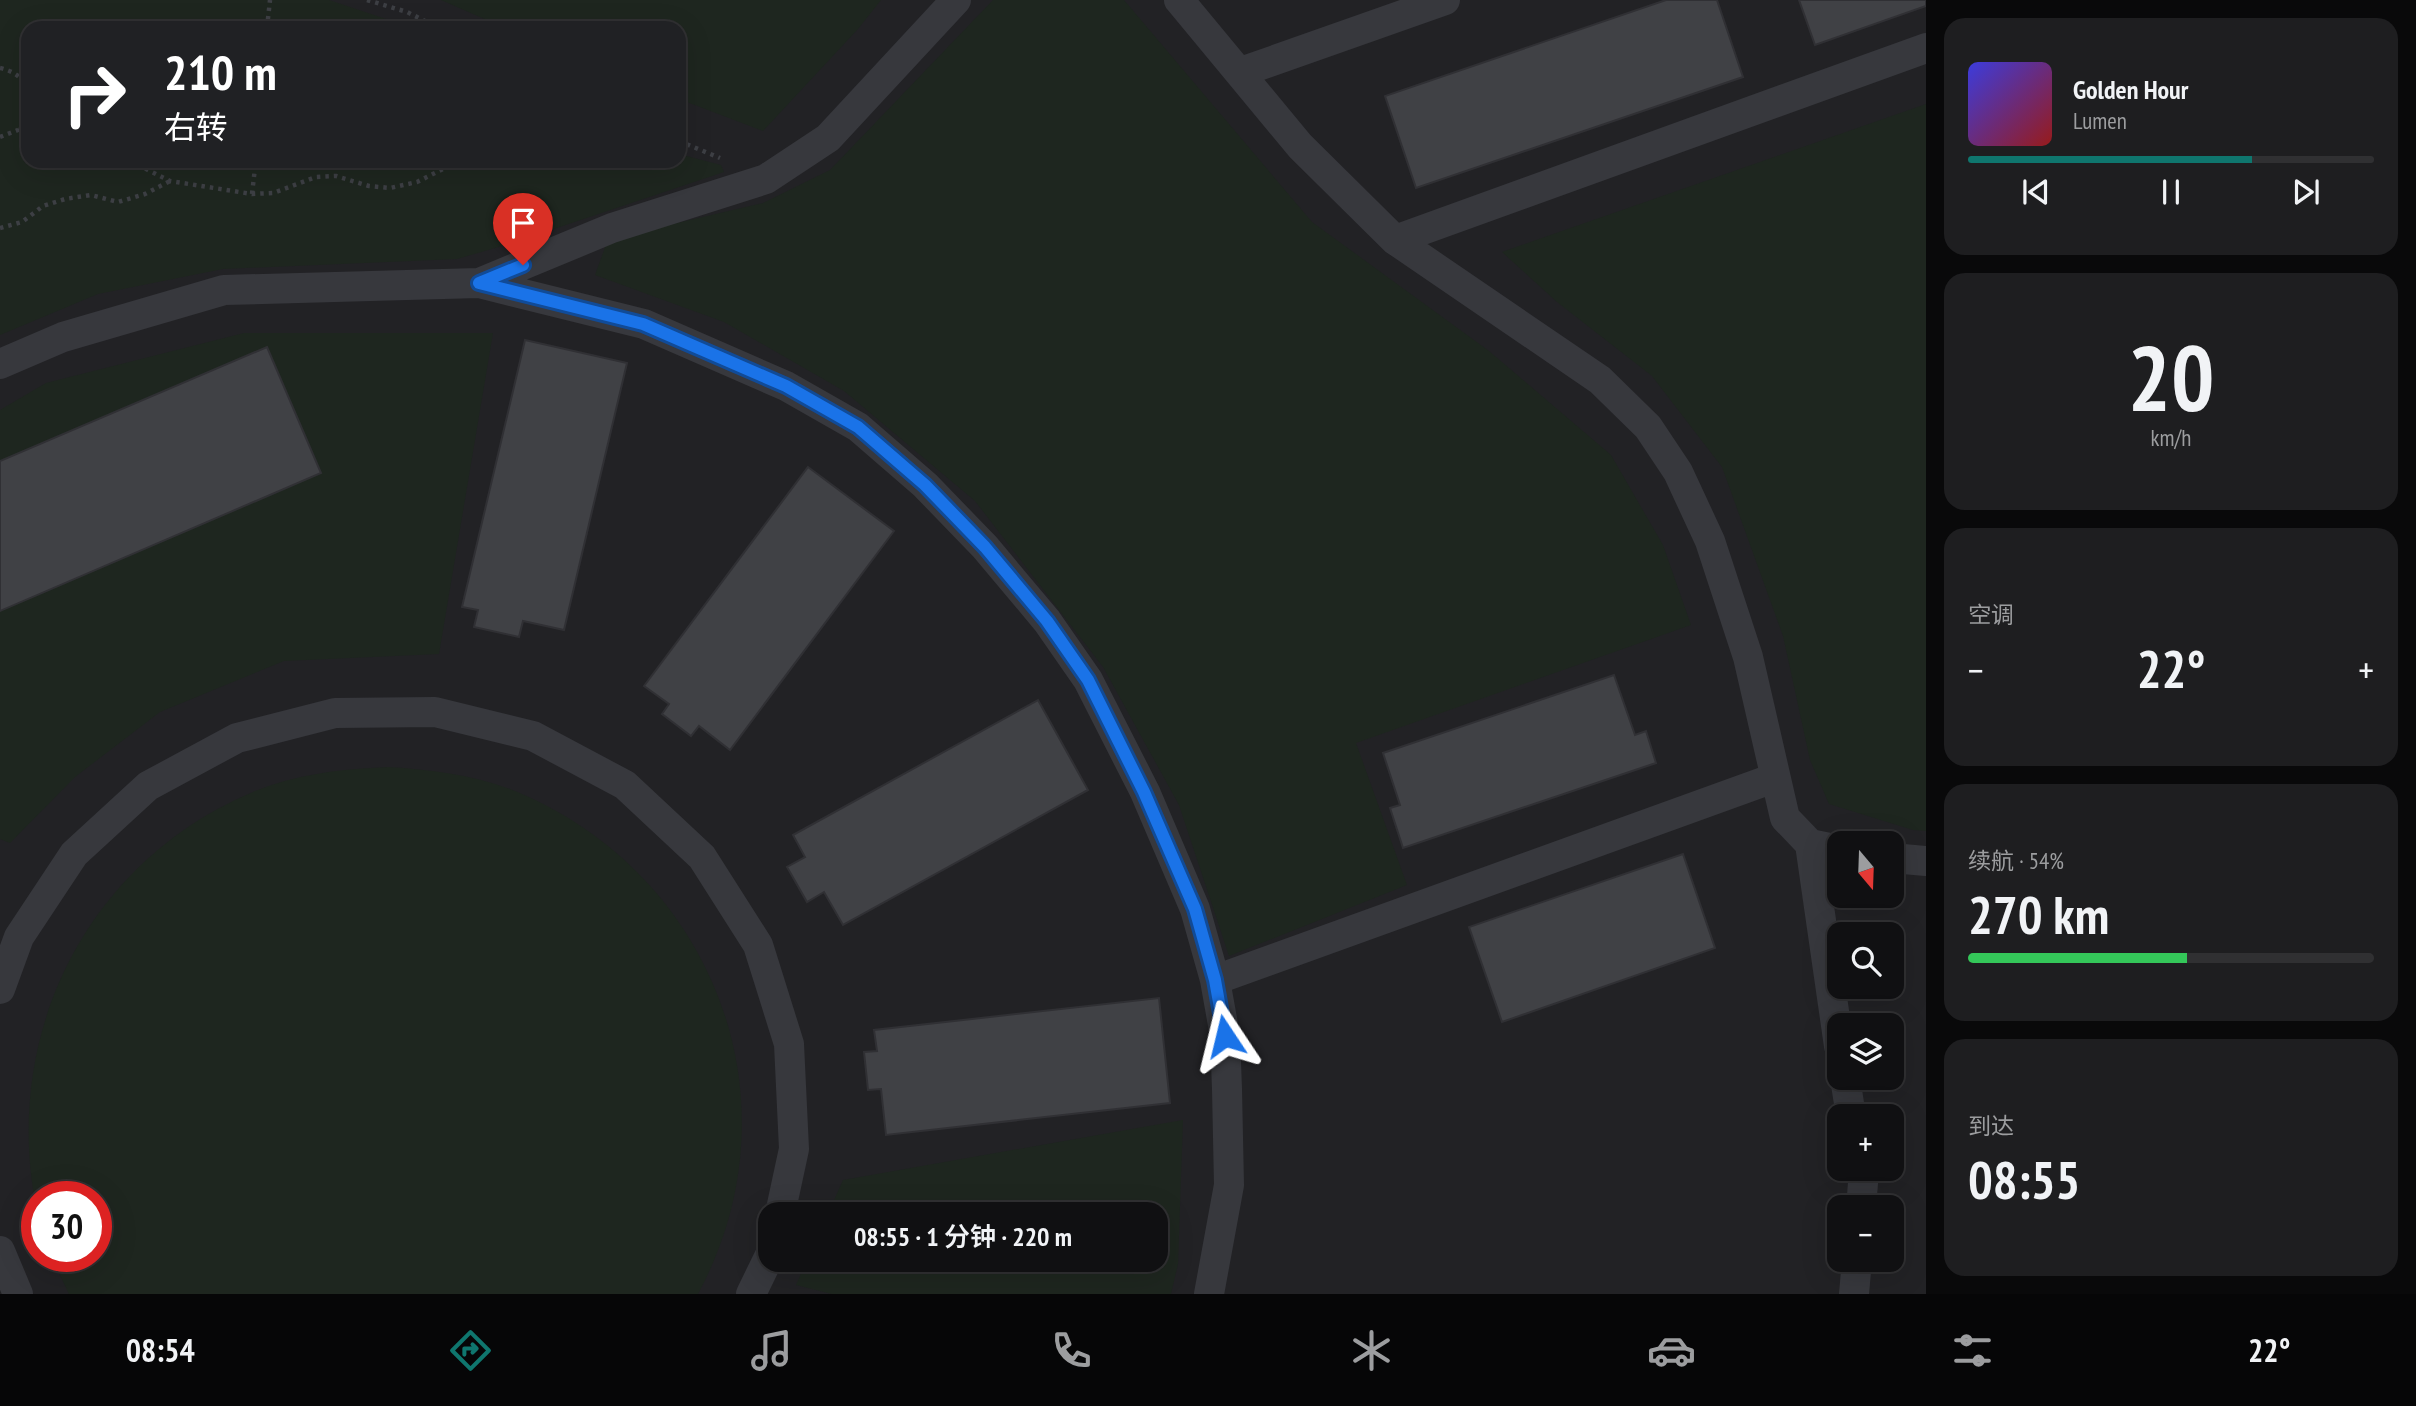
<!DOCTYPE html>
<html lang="zh">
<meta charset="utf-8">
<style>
body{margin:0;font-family:"PT Sans Narrow","Noto Sans SC",sans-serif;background:#1e1e20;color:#f1f3f6;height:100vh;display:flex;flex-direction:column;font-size:26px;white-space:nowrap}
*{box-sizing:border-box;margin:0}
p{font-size:23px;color:#9c9d9f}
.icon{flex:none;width:38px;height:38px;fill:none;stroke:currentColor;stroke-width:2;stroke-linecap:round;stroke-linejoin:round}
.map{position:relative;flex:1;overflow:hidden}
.drawer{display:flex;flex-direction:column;gap:18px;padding:18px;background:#09090a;width:490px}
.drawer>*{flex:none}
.guide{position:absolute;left:21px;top:21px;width:665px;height:147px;border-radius:21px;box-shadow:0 7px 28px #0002,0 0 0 2px #303032;background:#202124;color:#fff;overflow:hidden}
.needle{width:46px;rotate:161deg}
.buttons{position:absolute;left:1827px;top:831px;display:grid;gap:14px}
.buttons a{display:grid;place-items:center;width:77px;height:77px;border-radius:14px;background:#101012;box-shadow:0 7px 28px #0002,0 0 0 2px #303032;font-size:35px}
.speed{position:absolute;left:21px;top:1181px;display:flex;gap:14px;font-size:35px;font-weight:700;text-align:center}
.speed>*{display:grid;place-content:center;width:91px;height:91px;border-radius:50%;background:#101012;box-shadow:0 7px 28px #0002,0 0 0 2px #303032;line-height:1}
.speed .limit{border:10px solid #d22;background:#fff;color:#111}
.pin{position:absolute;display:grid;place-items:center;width:60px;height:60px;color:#fff;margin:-72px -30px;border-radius:50% 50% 50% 0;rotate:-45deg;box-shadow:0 0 7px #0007}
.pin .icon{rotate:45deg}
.me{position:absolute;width:77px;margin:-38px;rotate:350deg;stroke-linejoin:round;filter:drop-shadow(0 0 5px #0008)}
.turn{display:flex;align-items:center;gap:24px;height:147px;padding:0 28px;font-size:32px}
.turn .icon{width:91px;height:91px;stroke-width:2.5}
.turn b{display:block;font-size:49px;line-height:60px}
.big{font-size:52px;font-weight:600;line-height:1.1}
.drawer .tile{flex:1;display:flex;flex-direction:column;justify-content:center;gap:10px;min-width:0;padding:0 24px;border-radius:21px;background:#1e1e20}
.drawer .dial{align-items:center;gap:0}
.dial b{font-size:91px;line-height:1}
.song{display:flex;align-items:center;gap:21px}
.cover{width:84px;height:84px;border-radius:10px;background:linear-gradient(135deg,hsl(240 70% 55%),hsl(0 70% 35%))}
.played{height:7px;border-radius:4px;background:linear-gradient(90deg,#0f766e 70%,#303032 70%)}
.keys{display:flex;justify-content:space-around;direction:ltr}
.heat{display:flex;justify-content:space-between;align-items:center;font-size:38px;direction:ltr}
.charge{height:10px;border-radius:5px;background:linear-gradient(90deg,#34c759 54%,#303032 0)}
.trip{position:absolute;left:758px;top:1202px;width:410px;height:70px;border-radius:21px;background:#101012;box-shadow:0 7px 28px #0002,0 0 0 2px #303032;font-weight:600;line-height:70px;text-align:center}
.dock{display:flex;height:112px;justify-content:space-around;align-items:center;background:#060607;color:#9c9d9f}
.dock .icon{width:49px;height:49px}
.dock .active{color:#0f766e}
.dock b{font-size:32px;color:#f1f3f6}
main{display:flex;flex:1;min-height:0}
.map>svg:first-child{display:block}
.built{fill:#222225;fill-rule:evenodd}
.green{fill:#1e261f}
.building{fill:#404145;stroke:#303034;stroke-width:2}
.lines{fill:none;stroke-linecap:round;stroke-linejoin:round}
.path{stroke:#3d3f44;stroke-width:4.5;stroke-dasharray:3.5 5;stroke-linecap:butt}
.minor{stroke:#37383d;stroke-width:30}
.route-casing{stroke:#114b97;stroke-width:18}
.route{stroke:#1a73e8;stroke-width:12}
</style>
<main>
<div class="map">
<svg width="1926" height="1294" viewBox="0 0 1926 1294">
<rect width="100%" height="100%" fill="#161618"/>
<path class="built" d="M0 0H1926V1294H0ZM28 28H679V161H28ZM1839 844H1892V896H1839ZM1839 934H1892V987H1839ZM1839 1026H1892V1078H1839ZM1839 1116H1892V1169H1839ZM37 1197H96V1256H37ZM1839 1208H1892V1260H1839ZM770 1214H1155V1260H770Z"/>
<path class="green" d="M0 0H329L413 28H28V161H679V154L721 165 724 172 509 244 457 259 223 269 98 294 0 335Z
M441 0H881L858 29 763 131 679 99V28H505Z
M993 0H1124L1312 222 1489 351 1611 455 1663 545 1691 625 1356 743 1407 885 1229 956 1179 805 1103 667 975 501 844 391 724 322 595 275 608 239 763 203 830 170Z
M1926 104V831L1913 830 1829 804 1810 760 1783 636 1722 467 1652 376 1557 302 1502 252Z
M244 333H493L439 654 284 661 160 712 75 777 10 843 0 839V410L46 383Z
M388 767C433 770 479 775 522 794 717 879 800 1105 698 1294H69L51 1257 96 1256V1197H37V1211C0 1035 88 861 253 792 296 774 342 769 388 767Z
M1183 1120 1178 1264 1171 1294H832L796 1285 807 1260H1155V1214H828L843 1180Z"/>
<path class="building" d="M1666 0H1717L1743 77 1416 188 1385 96Z
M1799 0H1926V6L1815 45Z
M525 340 627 363 564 630 523 621 519 637 474 627 478 610 462 607Z
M267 347 321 473 0 611V461Z
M808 467 894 531 730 750 699 726 691 736 662 714 669 704 644 686Z
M1614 675 1635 735 1646 731 1656 763 1403 848 1390 808 1400 805 1383 753Z
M1038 700 1088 790 843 925 824 892 807 902 787 867 805 857 793 835Z
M1683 854 1715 948 1502 1022 1469 927Z
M1159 998 1170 1103 886 1135 881 1089 868 1090 864 1052 877 1051 874 1030Z"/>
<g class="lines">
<path class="path" d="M367 0 407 12 439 28
M267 28 270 0
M0 68C13 71 23 77 28 90
M19 130 28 127
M0 137 18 130 28 116
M679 141 720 158
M130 161 170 181 252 194 273 193 316 177 336 176 369 186 390 188 417 182 459 161
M235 161C249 169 259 169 273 161
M252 194 255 168
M0 228 22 222 43 206 65 199 91 195 118 202 145 194 170 181"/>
<path class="minor" d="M1179 0 1300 146 1395 240 1600 380 1648 427 1678 472 1710 541 1748 657 1785 818 1810 844 1839 850
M1241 72 1445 0
M1395 240 1926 48
M479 283 612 228 766 179 828 138 956 0
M0 364 63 337 224 290 479 283 644 324 786 386 858 427 925 485 985 547 1047 621 1088 680 1145 792 1195 909 1215 980 1225 1036 1227 1089 1229 1185 1209 1294
M1810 844 1839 1046
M1892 858 1926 861
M1215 980 1774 778
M0 989 19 937 74 854 148 786 237 738 335 713 435 712 533 736 625 785 702 857 758 945 789 1044 794 1149 780 1214
M1845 1078 1851 1116
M1861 1169 1863 1183 1861 1208
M0 1251 18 1294
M751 1294 770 1255
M1854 1294 1857 1260"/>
</g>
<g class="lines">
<defs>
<path id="route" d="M523 265 479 283 643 324 786 386 858 427 925 485 985 547 1047 621 1088 680 1144 792 1195 909 1215 980 1225 1036"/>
</defs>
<use href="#route" class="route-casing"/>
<use href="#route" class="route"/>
</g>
</svg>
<div class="buttons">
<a><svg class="needle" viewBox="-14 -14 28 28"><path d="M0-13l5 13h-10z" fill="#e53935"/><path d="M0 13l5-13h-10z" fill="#9c9d9f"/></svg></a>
<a><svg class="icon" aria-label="search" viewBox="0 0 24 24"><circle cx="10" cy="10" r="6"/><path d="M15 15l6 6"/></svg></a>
<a><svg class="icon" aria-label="layers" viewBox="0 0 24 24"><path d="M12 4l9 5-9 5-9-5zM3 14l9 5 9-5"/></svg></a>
<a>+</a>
<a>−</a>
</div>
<div class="speed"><div class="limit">30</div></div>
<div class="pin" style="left:523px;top:265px;background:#d93025"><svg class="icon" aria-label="arrive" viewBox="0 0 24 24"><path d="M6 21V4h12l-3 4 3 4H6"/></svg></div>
<svg class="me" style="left:1225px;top:1036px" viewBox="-20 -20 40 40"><path d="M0-17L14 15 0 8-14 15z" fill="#1a73e8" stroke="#fff" stroke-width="4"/></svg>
<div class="trip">08:55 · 1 分钟 · 220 m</div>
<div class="guide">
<div class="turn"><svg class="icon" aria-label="right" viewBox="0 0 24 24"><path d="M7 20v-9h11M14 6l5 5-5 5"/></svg><div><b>210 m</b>右转</div></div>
</div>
</div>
<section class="drawer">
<div class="tile">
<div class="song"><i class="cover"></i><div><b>Golden Hour</b><p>Lumen</p></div></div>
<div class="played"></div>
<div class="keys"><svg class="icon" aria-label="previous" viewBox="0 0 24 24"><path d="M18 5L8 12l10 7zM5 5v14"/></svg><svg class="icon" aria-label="pause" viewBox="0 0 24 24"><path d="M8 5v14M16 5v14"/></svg><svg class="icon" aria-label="next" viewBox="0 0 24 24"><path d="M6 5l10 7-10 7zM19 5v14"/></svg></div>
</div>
<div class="tile dial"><b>20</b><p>km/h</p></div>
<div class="tile"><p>空调</p>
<div class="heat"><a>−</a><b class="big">22°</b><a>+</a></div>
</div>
<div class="tile"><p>续航 · 54%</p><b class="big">270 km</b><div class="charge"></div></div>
<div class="tile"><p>到达</p><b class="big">08:55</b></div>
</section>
</main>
<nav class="dock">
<b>08:54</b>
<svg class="icon active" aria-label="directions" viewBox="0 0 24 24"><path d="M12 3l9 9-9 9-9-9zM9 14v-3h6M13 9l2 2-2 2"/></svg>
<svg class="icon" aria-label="music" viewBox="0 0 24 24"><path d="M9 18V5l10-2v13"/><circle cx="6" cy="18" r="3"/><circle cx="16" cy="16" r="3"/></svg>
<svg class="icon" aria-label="phone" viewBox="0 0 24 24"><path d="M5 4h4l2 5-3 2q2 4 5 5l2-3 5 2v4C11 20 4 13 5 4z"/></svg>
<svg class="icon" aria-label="climate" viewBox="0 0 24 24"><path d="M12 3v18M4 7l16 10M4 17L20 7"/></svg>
<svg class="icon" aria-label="car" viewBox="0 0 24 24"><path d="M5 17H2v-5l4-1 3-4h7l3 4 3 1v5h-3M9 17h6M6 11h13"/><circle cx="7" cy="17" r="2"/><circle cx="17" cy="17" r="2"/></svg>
<svg class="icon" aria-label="filters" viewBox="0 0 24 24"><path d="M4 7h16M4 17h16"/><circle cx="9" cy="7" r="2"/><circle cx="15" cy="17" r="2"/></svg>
<b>22°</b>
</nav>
